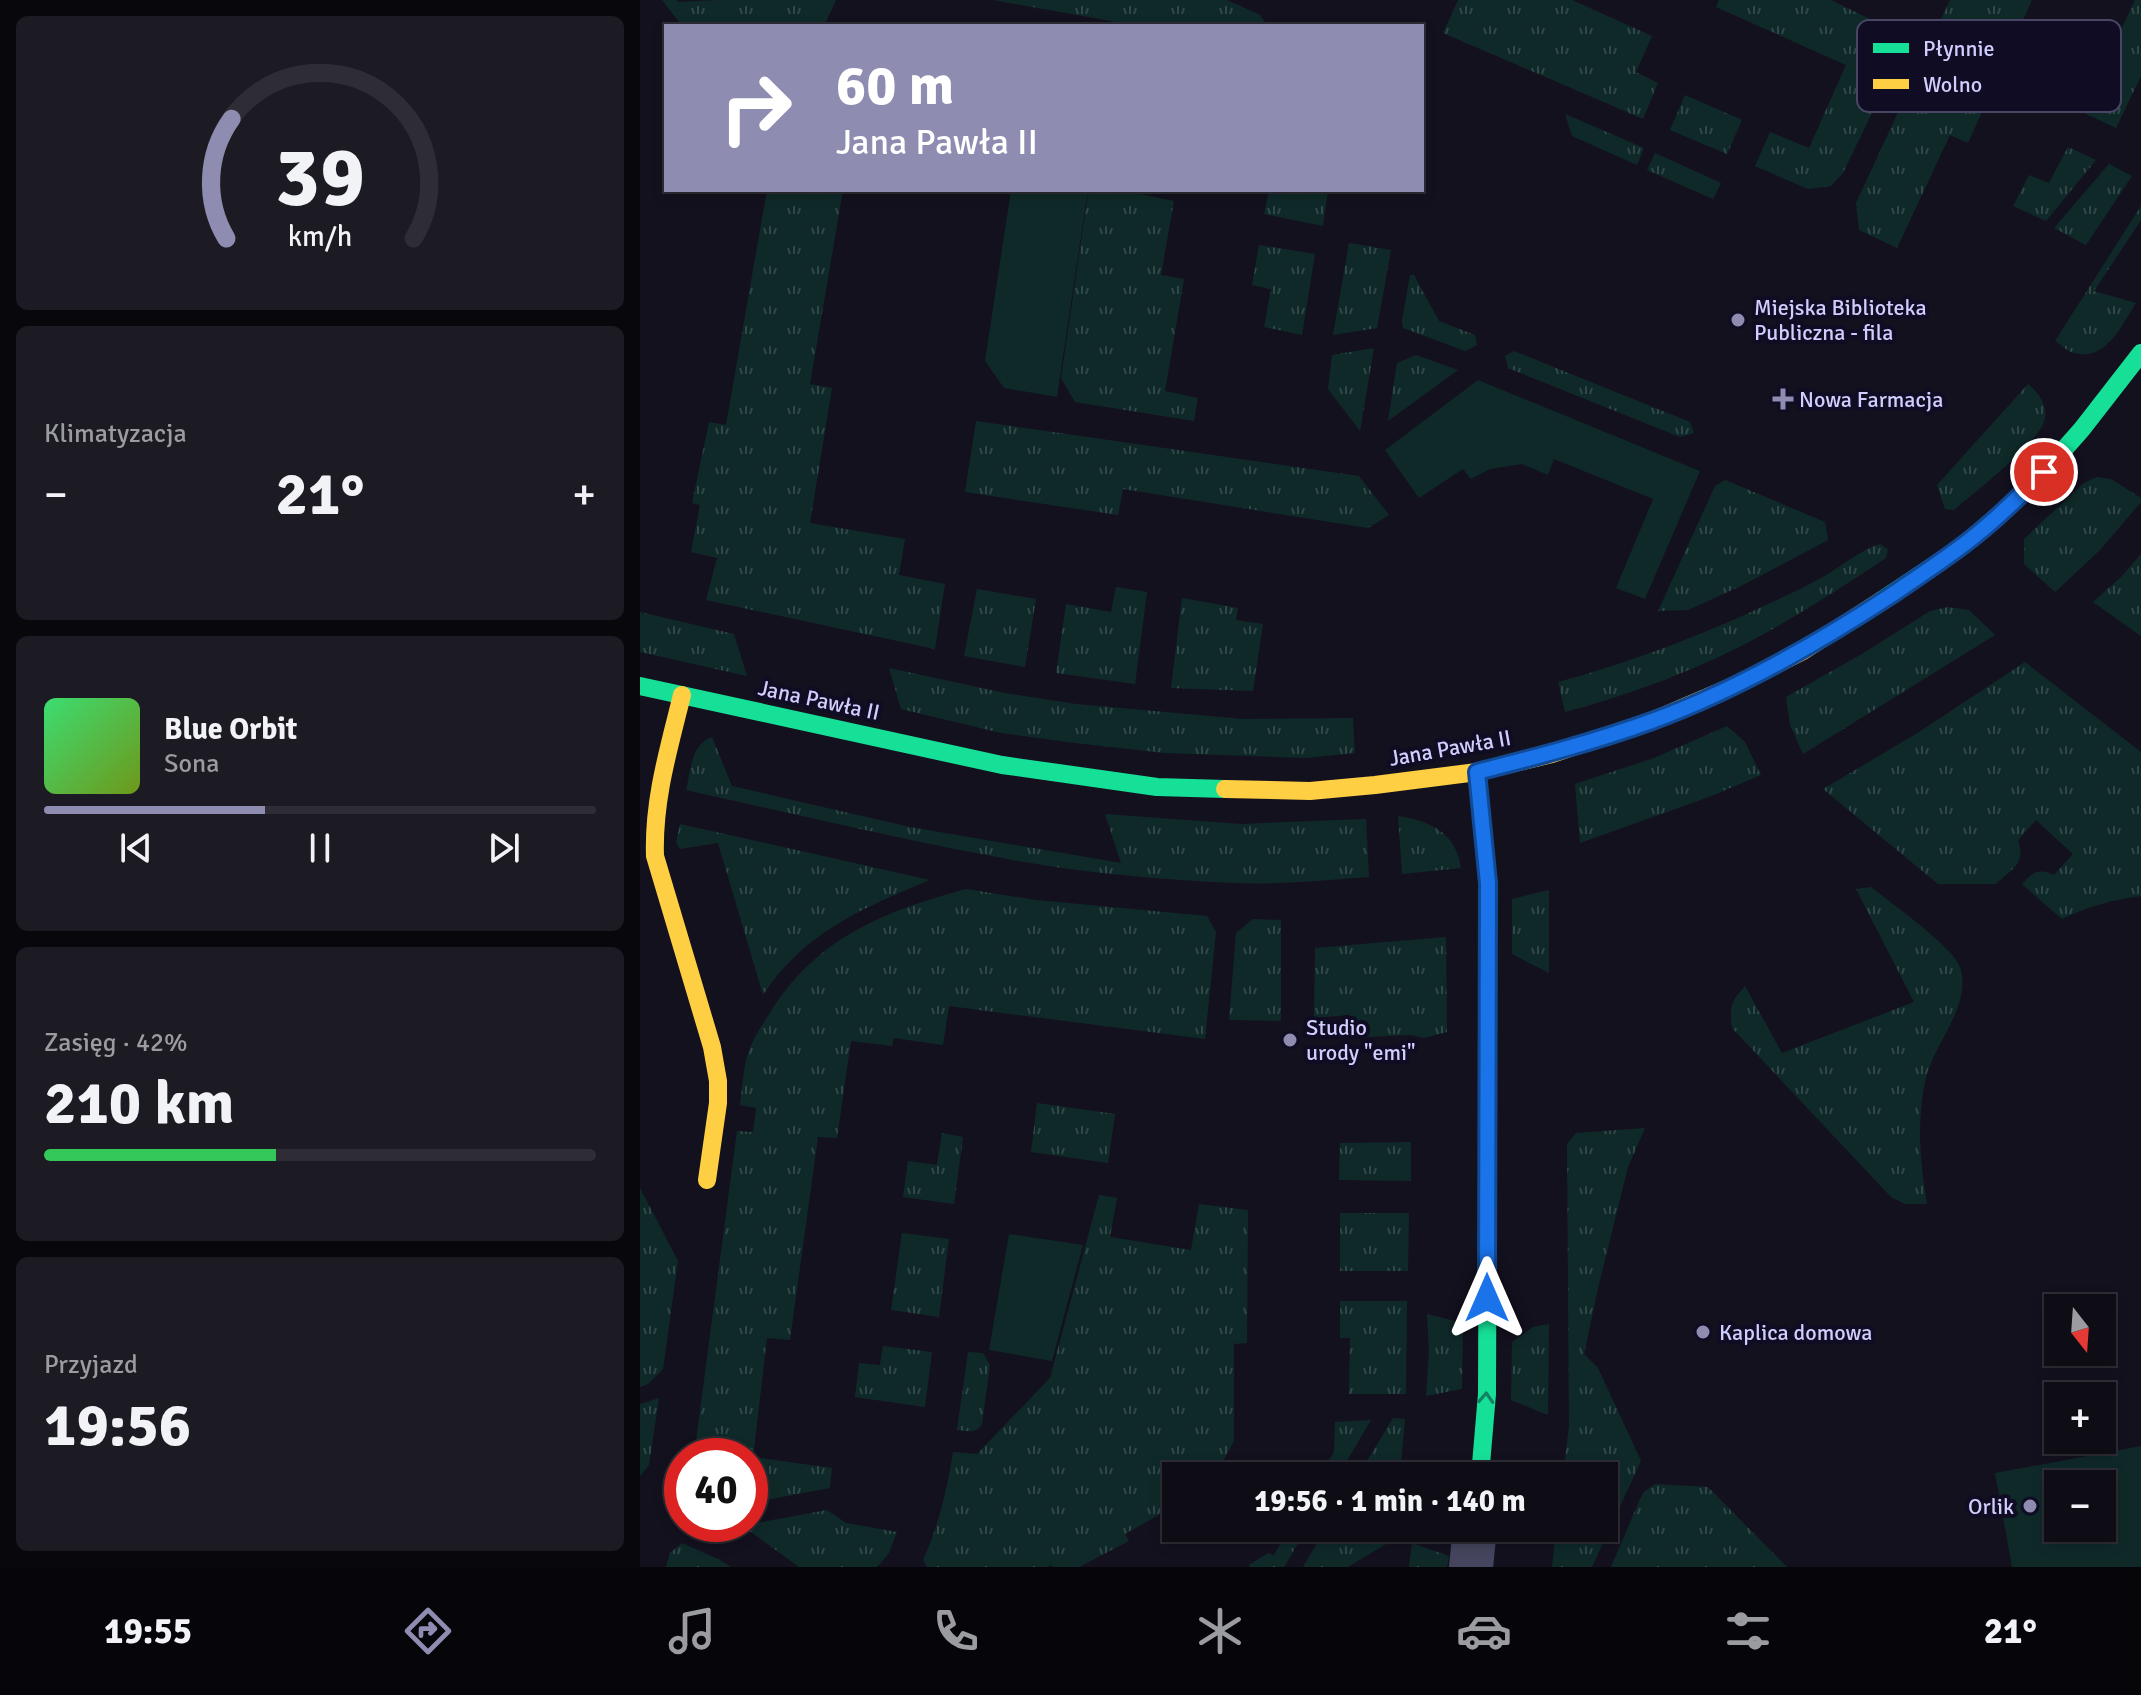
<!DOCTYPE html>
<html lang="pl">
<meta charset="utf-8">
<style>
body{margin:0;font-family:Signika,sans-serif;background:#1c1b23;color:#f1f3f6;height:100vh;display:flex;flex-direction:column;font-size:30px;white-space:nowrap}
*{box-sizing:border-box;margin:0}
p{font-size:26px;color:#9b9ca1}
.icon{flex:none;width:44px;height:44px;fill:none;stroke:currentColor;stroke-width:2;stroke-linecap:round;stroke-linejoin:round}
.map{position:relative;flex:1;overflow:hidden}
.panel{display:flex;flex-direction:column;gap:16px;padding:16px;background:#08070c;width:640px}
.panel>*{flex:none}
.top-card{position:absolute;left:24px;top:24px;width:760px;height:168px;border-radius:0px;box-shadow:0 4px 12px #0003,0 0 0 2px #2e2d35;background:#8e8cb0;color:#fff;overflow:hidden}
.needle{width:52px;rotate:163deg}
.buttons{position:absolute;left:1404px;top:1294px;display:grid;gap:16px}
.buttons a{display:grid;place-items:center;width:72px;height:72px;border-radius:0px;background:#0e0d16;box-shadow:0 4px 12px #0003,0 0 0 2px #2e2d35;font-size:40px}
.speed{position:absolute;left:24px;top:1438px;display:flex;gap:16px;font-size:40px;font-weight:700;text-align:center}
.speed>*{display:grid;place-content:center;width:104px;height:104px;border-radius:50%;background:#0e0d16;box-shadow:0 4px 12px #0003,0 0 0 2px #2e2d35;line-height:1}
.speed .limit{border:12px solid #d22;background:#fff;color:#111}
.pin{position:absolute;display:grid;place-items:center;width:68px;height:68px;color:#fff;margin:-34px;border:4px solid #fff;border-radius:50%;box-shadow:0 2px 8px #0007}
.me{position:absolute;width:88px;margin:-44px;rotate:0deg;stroke-linejoin:round;filter:drop-shadow(0 0 6px #0008)}
.turn{display:flex;align-items:center;gap:28px;height:168px;padding:0 40px;font-size:36px}
.turn .icon{width:104px;height:104px;stroke-width:2.5}
.turn b{display:block;font-size:56px;line-height:68px}
.big{font-size:60px;font-weight:700;line-height:1.1}
.panel .tile{flex:1;display:flex;flex-direction:column;justify-content:center;gap:12px;min-width:0;padding:0 28px;border-radius:12px;background:#1c1b23}
.panel .dial{align-items:center;gap:0}
.dial svg{height:208px;overflow:visible;fill:none;stroke:#2e2d35;stroke-width:7;stroke-linecap:round;text-anchor:middle}
.dial text{fill:#f1f3f6;stroke:none}
.song{display:flex;align-items:center;gap:24px}
.cover{width:96px;height:96px;border-radius:12px;background:linear-gradient(135deg,hsl(140 70% 55%),hsl(80 70% 35%))}
.played{height:8px;border-radius:4px;background:linear-gradient(90deg,#8e8cb0 40%,#2e2d35 40%)}
.keys{display:flex;justify-content:space-around;direction:ltr}
.heat{display:flex;justify-content:space-between;align-items:center;font-size:44px;direction:ltr}
.charge{height:12px;border-radius:6px;background:linear-gradient(90deg,#34c759 42%,#2e2d35 0)}
.trip{position:absolute;left:522px;top:1462px;width:456px;height:80px;border-radius:0px;background:#0e0d16;box-shadow:0 4px 12px #0003,0 0 0 2px #2e2d35;font-weight:700;line-height:80px;text-align:center}
.menu{display:flex;height:128px;justify-content:space-around;align-items:center;background:#060509;color:#9b9ca1}
.menu .icon{width:56px;height:56px}
.menu .selected{color:#8e8cb0}
.menu b{font-size:36px;color:#f1f3f6}
main{display:flex;flex:1;min-height:0}
.map>svg:first-child{display:block}
.grass{fill:url(#grass-tufts)}
.green{fill:#0f2929;fill-rule:evenodd}
.lines{fill:none;stroke-linecap:round;stroke-linejoin:round}
.street{stroke:#45455f;stroke-width:44}
.fast{stroke:#16e098;stroke-width:18}
.slow{stroke:#ffcf43;stroke-width:18}
.oneway{stroke:#138163}
.route-casing{stroke:#114b97;stroke-width:20}
.route{stroke:#1a73e8;stroke-width:14}
.poi-dot{fill:#8e8cb0;stroke:#0f0c23;stroke-width:3}
.labels{text-anchor:middle;dominant-baseline:central;stroke-width:8;stroke-linejoin:round;paint-order:stroke}
.poi-label{font-size:22px;fill:#d1ceff;stroke:#0f0c23;text-anchor:start}
.street-label{font-size:22px;fill:#d1ceff;stroke:#0f0c23}
.key{fill:#0f0c23;stroke:#494665;stroke-width:2}
.key-label{font-size:22px;fill:#d1ceff}
</style>
<main>
<section class="panel">
<div class="tile dial"><svg viewBox="0 0 100 80">
<path d="M14 69A42 42 0 1 1 86 69"/>
<path d="M14 69A42 42 0 0 1 16 23" stroke="#8e8cb0"/>
<text x="50" y="56" font-size="32" font-weight="700">39</text>
<text x="50" y="72" font-size="11">km/h</text>
</svg></div>
<div class="tile"><p>Klimatyzacja</p>
<div class="heat"><a>−</a><b class="big">21°</b><a>+</a></div>
</div>
<div class="tile">
<div class="song"><i class="cover"></i><div><b>Blue Orbit</b><p>Sona</p></div></div>
<div class="played"></div>
<div class="keys"><svg class="icon" aria-label="previous" viewBox="0 0 24 24"><path d="M18 5L8 12l10 7zM5 5v14"/></svg><svg class="icon" aria-label="pause" viewBox="0 0 24 24"><path d="M8 5v14M16 5v14"/></svg><svg class="icon" aria-label="next" viewBox="0 0 24 24"><path d="M6 5l10 7-10 7zM19 5v14"/></svg></div>
</div>
<div class="tile"><p>Zasięg · 42%</p><b class="big">210 km</b><div class="charge"></div></div>
<div class="tile"><p>Przyjazd</p><b class="big">19:56</b></div>
</section>
<div class="map">
<svg width="1501" height="1567" viewBox="0 0 1501 1567">
<defs>
<pattern id="grass-tufts" width="24" height="20" patternUnits="userSpaceOnUse" patternTransform="scale(2)"><rect width="24" height="20" fill="#0f2929"/><path d="M3 7l-1-3M5 7V3M7 7l1-3M15 17l-1-3M17 17v-4M19 17l1-3" fill="none" stroke="#314749"/></pattern>
</defs>
<rect width="100%" height="100%" fill="#13111e"/>
<path class="grass" d="M22 0H36L39 2 77 0H196L184 26H42Z
M353 0H587L620 15 628 26H476V22Z
M818 0H932L1012 36 996 72 1018 83 1003 119 803 33Z
M1079 0H1191L1238 23 1256 63 1203 173 1191 186 1168 189 1115 166 1130 132 1169 148 1206 65 1076 7Z
M1310 0H1392L1328 143 1310 135 1257 248 1219 230 1216 203Z
M1495 0H1501V76L1476 128 1442 112Z
M1045 95 1102 120 1087 154 1030 130Z
M925 114 1004 148 997 165 932 136Z
M1428 147 1456 160 1406 221 1373 206 1389 175 1409 183Z
M1015 153 1081 183 1073 199 1007 170Z
M1469 164 1492 176 1446 245 1414 228Z
M127 190H203L170 384 192 388 170 523 265 539 259 575 305 584 295 649 66 600 77 558 51 552 60 505 52 503 69 422 86 425Z
M454 190H481L534 201 521 275 544 279 525 391 558 398 554 421 435 402 421 378 448 194Z
M629 190H688L683 226 624 214Z
M1501 206V220L1454 291 1496 303C1481 326 1465 364 1431 352 1426 350 1420 344 1415 341Z
M709 243 751 250 737 328 693 335Z
M619 245 675 254 662 335 624 327 631 289 612 285Z
M770 275H774L799 321 835 335 837 345 825 351 763 328 762 321Z
M734 348 720 431 688 389 692 355Z
M874 351 1050 422 1054 433 1040 437 868 368 865 356Z
M776 355 818 370 748 421 757 363Z
M1388 384C1399 393 1409 407 1404 422 1394 447 1336 491 1314 510L1305 509 1297 485Z
M336 421 719 476 749 515 728 528 483 489 478 515 325 492Z
M1457 477 1471 479 1501 498V502L1460 550 1415 592 1384 564V539L1444 483Z
M1085 480 1185 522 1188 540 1101 586 1048 610 1018 611 1075 486Z
M1240 544 1248 549 1246 558C1205 585 1164 612 1120 636 1060 669 992 694 925 712L918 682C996 661 1070 632 1143 597 1156 591 1169 585 1181 578 1201 567 1218 551 1240 544Z
M1501 554V636L1453 602 1481 577Z
M476 587 507 592 495 684 416 673 426 604 471 612Z
M337 589 396 599 385 667 324 656Z
M542 598 598 608 596 620 623 624 613 691 531 688Z
M1308 607 1329 610 1355 635 1163 754 1150 725 1146 697 1222 654 1290 611Z
M0 612 94 634 107 676 0 652Z
M1385 662 1501 752V896C1473 900 1448 906 1422 919L1382 884C1394 872 1397 868 1414 875L1433 854 1396 820 1378 840C1386 864 1372 869 1356 884H1298L1183 789 1276 734Z
M249 668 365 693 436 704 603 719 713 718 715 753 666 758 525 753 435 743 361 733 261 709Z
M1087 726 1105 742 1121 775 1069 797 940 843 935 784 1014 758Z
M72 737 92 786 270 827 481 863 465 814 601 824 726 819 729 877C685 880 640 885 596 883 523 880 444 873 373 860 263 840 155 814 46 790 51 770 51 744 72 737Z
M758 816C791 821 816 833 821 868L762 874Z
M40 824 290 880C224 907 163 933 123 995L78 843 40 849 36 842Z
M1231 887C1251 903 1307 943 1318 963 1336 999 1295 1042 1286 1077 1276 1120 1280 1161 1287 1204H1265L1251 1197 1092 1028C1089 1006 1091 1002 1105 986L1142 1053 1274 1002 1216 889Z
M326 889 396 900 567 916 576 932 565 1039 309 1006 303 1045 254 1038 252 1046 211 1041 197 1138 178 1137 150 1340 127 1338 113 1457 192 1468 190 1488 110 1503V1456H54L97 1131 113 1132 116 1108 100 1105C102 1089 103 1072 107 1057 112 1039 123 1024 133 1008 180 936 246 911 326 889Z
M909 890V973L872 954V899Z
M613 919 641 920V1021L589 1020 596 933Z
M806 937 807 1032 784 1038 771 1035 726 1037V1030L709 1015 674 1018 675 948Z
M397 1103 475 1114 468 1163 391 1152Z
M1005 1128 988 1167 958 1288 944 1354 958 1368 1001 1461 952 1567H912L916 1528H964V1476H923L929 1426 927 1144 936 1133Z
M302 1133 323 1137 314 1204 263 1197 268 1161 297 1165Z
M771 1142V1181L699 1180 700 1143Z
M0 1188 38 1261 23 1369 8 1384 0 1387Z
M459 1195 477 1198 470 1237 551 1250 559 1204 608 1210 607 1343 594 1344V1441L575 1476H536V1505L485 1534 489 1541 439 1567H413L411 1565 407 1567H287L283 1560C299 1525 307 1490 313 1452L337 1454 410 1378Z
M700 1213H769L768 1271H700Z
M262 1233 309 1239 299 1317 251 1310Z
M700 1301H767L766 1394H709L710 1338H700Z
M787 1314 823 1323 822 1389 786 1396 789 1351Z
M909 1324 908 1415 871 1400 872 1342 893 1327Z
M243 1346 292 1352 285 1407 215 1397 219 1363 240 1365Z
M328 1352 343 1353 350 1365 342 1424C336 1434 327 1431 317 1430Z
M19 1398 9 1465 0 1476V1404Z
M753 1418 765 1419 760 1476H718Z
M731 1420 698 1476H680L694 1452 695 1422Z
M1015 1484 1068 1487 1147 1567H971L1000 1499 1004 1492Z
M187 1510 206 1523 257 1532 249 1553 237 1567H159L104 1527 105 1525Z
M650 1528H667L644 1567H610L609 1565 628 1553 634 1555Z
M686 1528H753L751 1541 708 1567H663Z
M42 1543 80 1560 91 1567H26L30 1553Z
M772 1543 809 1556 807 1567H769Z"/>
<path class="green" d="M371 190H448L417 397 364 388 345 361Z
M838 380 1060 471 1005 599 976 588 1013 499 914 459 908 475 882 464 850 469 831 479 823 469 779 498 745 450Z
M369 1234 443 1245 412 1361 349 1350Z
M1501 1446V1567H1372L1355 1473ZM1462 1484V1528H1418V1484Z"/>
<g class="lines">
<path class="street" d="M831 1567 835 1528"/>
<path class="fast" d="M1242 600 1320 548 1369 506 1404 472 1442 429 1501 353
M0 686 362 765 517 787 585 789
M840 1476 847 1394 848 1131"/>
<path class="slow" d="M42 695C29 748 13 800 15 856L72 1047 78 1081V1103L67 1180
M837 772 848 883V1131
M585 789 670 791 735 785 837 772 912 754 1014 720 1098 684 1163 651 1242 600"/>
</g>
<defs><path id="oneway-chevron" d="M-2-3.5L2.5 0L-2 3.5" fill="none" stroke-width="1.6" stroke-linecap="round" stroke-linejoin="round" transform="scale(2)"/></defs>
<use class="oneway" href="#oneway-chevron" transform="translate(846 1398) rotate(-87)"/>
<g class="lines">
<defs>
<path id="route" d="M847 1298 848 883 837 772C896 757 954 742 1012 721 1097 690 1177 644 1253 594 1283 573 1314 554 1342 530 1364 512 1384 492 1404 472"/>
</defs>
<use href="#route" class="route-casing"/>
<use href="#route" class="route"/>
</g>
<g class="poi-dot">
<circle cx="1098" cy="320" r="8"/>
<path d="M1139 387h8v8h8v8h-8v8h-8v-8h-8v-8h8z"/>
<circle cx="650" cy="1040" r="8"/>
<circle cx="1063" cy="1332" r="8"/>
<circle cx="1390" cy="1506" r="8"/>
</g>
<g class="labels">
<g class="poi-label">
<text x="1114" y="307">Miejska Biblioteka<tspan x="1114" dy="25">Publiczna - fila</tspan></text>
<text x="1159" y="399">Nowa Farmacja</text>
<text x="666" y="1027">Studio<tspan x="666" dy="25">urody "emi"</tspan></text>
<text x="1079" y="1332">Kaplica domowa</text>
<text x="1374" y="1506" text-anchor="end">Orlik</text>
</g>
<g class="street-label">
<text transform="translate(179 700) rotate(12)">Jana Pawła II</text>
<text transform="translate(810 748) rotate(-10)">Jana Pawła II</text>
</g>
</g>
<rect x="1217" y="20" width="264" height="92" rx="12" class="key"/>
<rect x="1233" y="43" width="36" height="10" fill="#16e098"/>
<rect x="1233" y="79" width="36" height="10" fill="#ffcf43"/>
<g class="key-label">
<text x="1283" y="56">Płynnie</text>
<text x="1283" y="92">Wolno</text>
</g>
</svg>
<div class="buttons">
<a><svg class="needle" viewBox="-14 -14 28 28"><path d="M0-13l5 13h-10z" fill="#e53935"/><path d="M0 13l5-13h-10z" fill="#9b9ca1"/></svg></a>
<a>+</a>
<a>−</a>
</div>
<div class="speed"><div class="limit">40</div></div>
<div class="pin" style="left:1404px;top:472px;background:#d93025"><svg class="icon" aria-label="arrive" viewBox="0 0 24 24"><path d="M6 21V4h12l-3 4 3 4H6"/></svg></div>
<svg class="me" style="left:847px;top:1298px" viewBox="-20 -20 40 40"><path d="M0-17L14 15 0 8-14 15z" fill="#1a73e8" stroke="#fff" stroke-width="4"/></svg>
<div class="trip">19:56 · 1 min · 140 m</div>
<div class="top-card">
<div class="turn"><svg class="icon" aria-label="right" viewBox="0 0 24 24"><path d="M7 20v-9h11M14 6l5 5-5 5"/></svg><div><b>60 m</b>Jana Pawła II</div></div>
</div>
</div>
</main>
<nav class="menu">
<b>19:55</b>
<svg class="icon selected" aria-label="directions" viewBox="0 0 24 24"><path d="M12 3l9 9-9 9-9-9zM9 14v-3h6M13 9l2 2-2 2"/></svg>
<svg class="icon" aria-label="music" viewBox="0 0 24 24"><path d="M9 18V5l10-2v13"/><circle cx="6" cy="18" r="3"/><circle cx="16" cy="16" r="3"/></svg>
<svg class="icon" aria-label="phone" viewBox="0 0 24 24"><path d="M5 4h4l2 5-3 2q2 4 5 5l2-3 5 2v4C11 20 4 13 5 4z"/></svg>
<svg class="icon" aria-label="climate" viewBox="0 0 24 24"><path d="M12 3v18M4 7l16 10M4 17L20 7"/></svg>
<svg class="icon" aria-label="car" viewBox="0 0 24 24"><path d="M5 17H2v-5l4-1 3-4h7l3 4 3 1v5h-3M9 17h6M6 11h13"/><circle cx="7" cy="17" r="2"/><circle cx="17" cy="17" r="2"/></svg>
<svg class="icon" aria-label="filters" viewBox="0 0 24 24"><path d="M4 7h16M4 17h16"/><circle cx="9" cy="7" r="2"/><circle cx="15" cy="17" r="2"/></svg>
<b>21°</b>
</nav>
